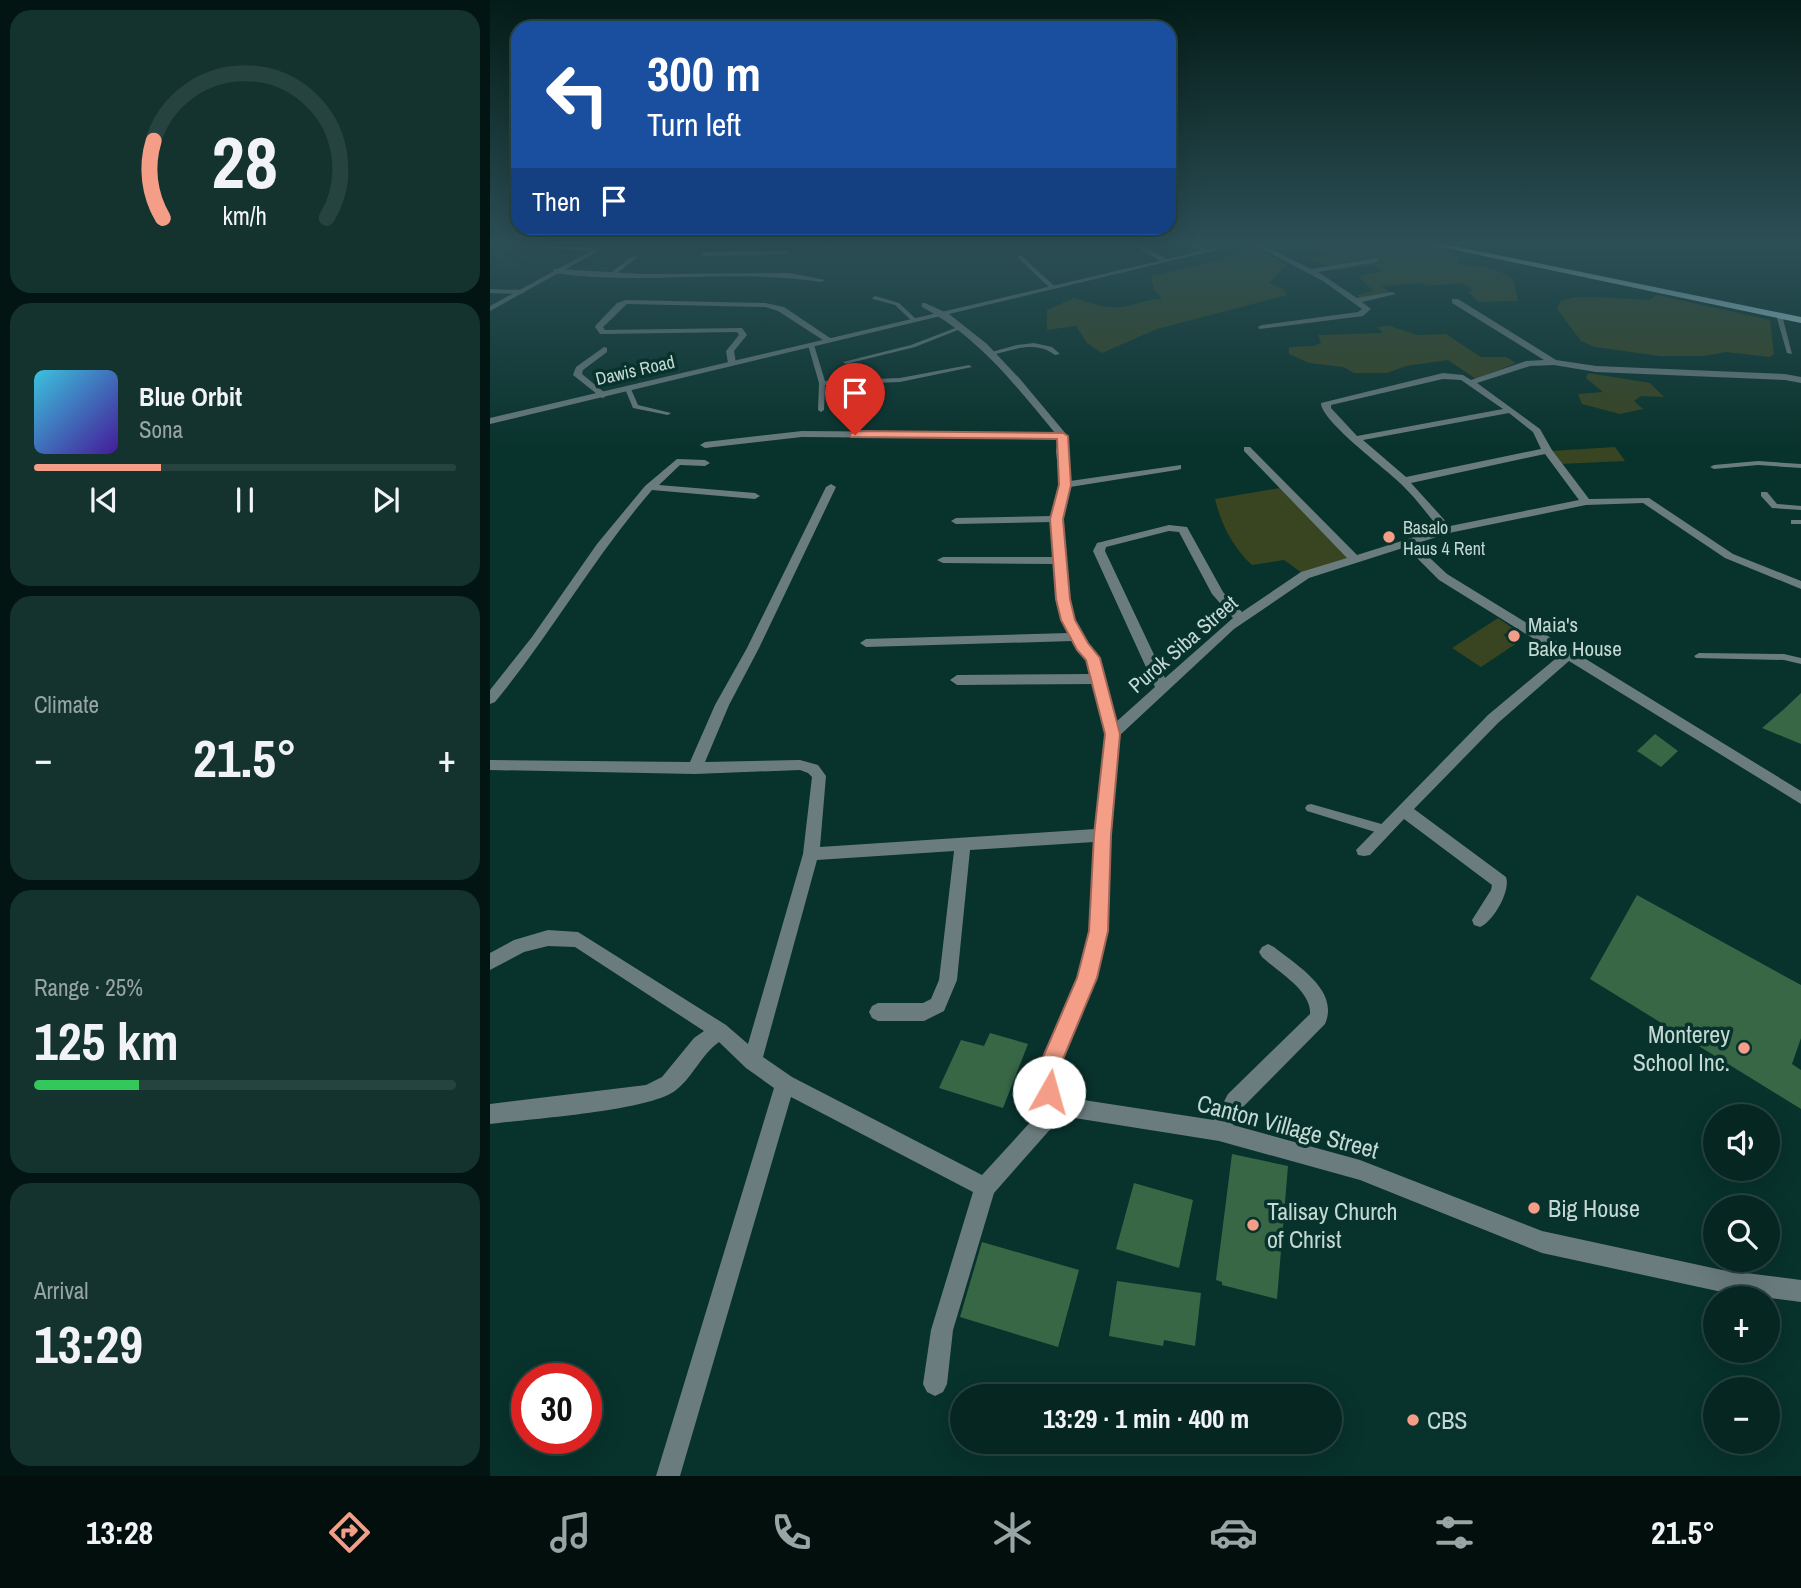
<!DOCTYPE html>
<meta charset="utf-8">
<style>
body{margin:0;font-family:"Archivo Narrow",sans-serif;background:#14322e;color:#f1f3f6;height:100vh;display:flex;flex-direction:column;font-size:26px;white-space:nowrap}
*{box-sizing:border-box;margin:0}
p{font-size:23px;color:#98a5a5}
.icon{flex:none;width:38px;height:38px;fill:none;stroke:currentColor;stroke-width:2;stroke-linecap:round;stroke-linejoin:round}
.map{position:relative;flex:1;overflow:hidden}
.drawer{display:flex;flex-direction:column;gap:10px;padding:10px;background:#031512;width:490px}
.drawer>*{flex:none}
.hud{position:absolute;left:21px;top:21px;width:665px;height:214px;border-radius:21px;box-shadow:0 7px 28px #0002,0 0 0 2px #27433f;background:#1a4fa0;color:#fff;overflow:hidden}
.fabs{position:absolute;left:1213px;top:1104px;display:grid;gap:14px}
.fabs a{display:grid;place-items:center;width:77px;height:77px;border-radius:50%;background:#062621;box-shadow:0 7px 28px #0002,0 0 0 2px #27433f;font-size:35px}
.speed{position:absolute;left:21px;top:1363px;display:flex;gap:14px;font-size:35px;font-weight:700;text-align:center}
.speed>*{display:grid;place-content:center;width:91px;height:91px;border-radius:50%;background:#062621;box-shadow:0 7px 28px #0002,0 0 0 2px #27433f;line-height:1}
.speed .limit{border:10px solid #d22;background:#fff;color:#111}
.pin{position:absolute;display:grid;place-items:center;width:60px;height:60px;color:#fff;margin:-72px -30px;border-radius:50% 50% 50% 0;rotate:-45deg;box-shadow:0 0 7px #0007}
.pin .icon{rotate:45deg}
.me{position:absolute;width:77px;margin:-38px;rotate:7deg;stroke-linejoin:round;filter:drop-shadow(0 0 5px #0008)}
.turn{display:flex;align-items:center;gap:24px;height:147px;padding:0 21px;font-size:32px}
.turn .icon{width:91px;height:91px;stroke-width:2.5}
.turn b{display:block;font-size:49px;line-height:60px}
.then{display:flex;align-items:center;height:66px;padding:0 21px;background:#0003;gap:14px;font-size:26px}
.big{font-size:52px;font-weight:700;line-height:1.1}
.drawer .card{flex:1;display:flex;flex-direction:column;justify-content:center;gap:10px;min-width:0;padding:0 24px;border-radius:21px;background:#14322e}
.drawer .dial{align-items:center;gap:0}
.dial svg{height:182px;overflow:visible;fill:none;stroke:#27433f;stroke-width:7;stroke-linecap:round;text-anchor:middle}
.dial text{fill:#f1f3f6;stroke:none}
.song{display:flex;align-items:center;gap:21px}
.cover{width:84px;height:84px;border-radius:10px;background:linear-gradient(135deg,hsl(190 70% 55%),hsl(260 70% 35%))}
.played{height:7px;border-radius:4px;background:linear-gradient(90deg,#f49e88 30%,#27433f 30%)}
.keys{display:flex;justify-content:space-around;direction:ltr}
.heat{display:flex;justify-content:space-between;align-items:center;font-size:38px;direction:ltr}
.charge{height:10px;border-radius:5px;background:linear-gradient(90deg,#34c759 25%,#27433f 0)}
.trip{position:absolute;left:460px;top:1384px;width:392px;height:70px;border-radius:35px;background:#062621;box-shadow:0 7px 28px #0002,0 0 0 2px #27433f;font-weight:700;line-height:70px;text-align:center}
.dock{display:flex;height:112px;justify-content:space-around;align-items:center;background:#020f0d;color:#98a5a5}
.dock .icon{width:49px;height:49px}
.dock .active{color:#f49e88}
.dock b{font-size:32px;color:#f1f3f6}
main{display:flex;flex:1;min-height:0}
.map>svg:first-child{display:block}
.green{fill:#394420}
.building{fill:#386746}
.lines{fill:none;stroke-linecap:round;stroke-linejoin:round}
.service{fill:#6b7c7f;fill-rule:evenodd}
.minor{fill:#6b7c7f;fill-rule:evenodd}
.tertiary{fill:#6b7c7f;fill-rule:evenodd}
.trunk{fill:#b8dee6;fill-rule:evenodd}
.route{fill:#f49e88;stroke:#9f6758;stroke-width:2}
.poi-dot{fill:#f49e88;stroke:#08322c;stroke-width:2.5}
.labels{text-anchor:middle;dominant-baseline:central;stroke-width:7;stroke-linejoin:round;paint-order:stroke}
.far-street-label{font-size:18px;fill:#c4d9d4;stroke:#08322c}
.far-poi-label{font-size:18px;fill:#c4d9d4;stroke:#08322c;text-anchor:start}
.poi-label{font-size:21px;fill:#c4d9d4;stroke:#08322c;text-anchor:start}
.street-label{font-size:21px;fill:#c4d9d4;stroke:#08322c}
.near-poi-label{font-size:24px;fill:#c4d9d4;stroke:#08322c;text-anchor:start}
.near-street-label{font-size:24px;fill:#c4d9d4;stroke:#08322c}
</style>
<main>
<section class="drawer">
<div class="card dial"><svg viewBox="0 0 100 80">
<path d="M14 69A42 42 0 1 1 86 69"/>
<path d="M14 69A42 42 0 0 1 10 35" stroke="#f49e88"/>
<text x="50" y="56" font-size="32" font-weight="700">28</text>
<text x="50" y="72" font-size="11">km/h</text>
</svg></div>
<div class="card">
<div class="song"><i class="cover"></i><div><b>Blue Orbit</b><p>Sona</p></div></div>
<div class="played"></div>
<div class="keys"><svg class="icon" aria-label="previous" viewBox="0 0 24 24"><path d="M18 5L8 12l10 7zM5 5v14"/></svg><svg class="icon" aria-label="pause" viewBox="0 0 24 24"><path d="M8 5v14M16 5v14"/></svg><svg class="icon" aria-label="next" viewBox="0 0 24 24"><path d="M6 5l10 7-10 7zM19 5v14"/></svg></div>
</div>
<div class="card"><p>Climate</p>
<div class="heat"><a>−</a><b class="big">21.5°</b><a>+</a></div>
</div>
<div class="card"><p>Range · 25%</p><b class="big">125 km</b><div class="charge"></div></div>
<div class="card"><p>Arrival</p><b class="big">13:29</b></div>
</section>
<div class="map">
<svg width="1311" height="1476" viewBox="0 0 1311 1476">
<rect width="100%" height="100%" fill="#08322c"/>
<path class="green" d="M817 244C840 241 936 239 956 249 961 252 963 255 970 257L968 265C988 264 1006 268 1023 279L1028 301 988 302 979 292 983 290 972 283 935 286 931 283 891 286 902 294 869 298 867 295 883 291 868 276 893 271 883 265 846 271 817 258 834 255Z
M770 250 798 265 779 283 794 289 797 295 667 329 612 353 597 343 586 326 557 330V310L584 298C601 303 615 309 633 307 647 305 657 299 672 299L664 290 661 276Z
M1167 295 1280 320 1284 354 1280 357 1236 352 1214 356H1170L1105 347 1091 341 1067 309 1071 301 1086 297H1107L1160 300Z
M900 326 927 335 956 334 991 357H1016L1026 363 986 379 958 360 916 366 897 373H864L853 367 819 363 799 354V347L824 346 831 343 828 335 893 333 887 327Z
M1098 373 1160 383 1174 397 1151 396 1144 401 1153 409 1130 414 1092 404 1088 394 1113 392 1096 378Z
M1125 447 1135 461 1070 464 1060 451Z
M790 488 860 558 815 575 794 560 762 565C743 548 731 524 725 499Z
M1008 618 1024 629 1013 635 1027 643 991 667 962 648Z"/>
<path class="building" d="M1311 693V744L1272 728 1293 710Z
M1165 734 1188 751 1171 767 1147 751Z
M1147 895 1311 985V1038L1302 1064 1311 1070V1109L1100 979Z
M500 1033 538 1044 513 1108 449 1088 471 1040 494 1046Z
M742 1154 798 1166 787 1299 732 1285V1282L726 1280Z
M644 1183 703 1200 689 1268 626 1249Z
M492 1242 589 1270 568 1347 470 1317Z
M627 1281 711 1293 705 1346 674 1340 673 1346 619 1336Z"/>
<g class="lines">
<path class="service" d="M59 244H64L63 246 107 248 110 250 107 252 55 248V246Z
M698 244H704L719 251 714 252Z
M143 256 148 257 123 276H119V274Z
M528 256H532L564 286V288H560L528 258Z
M385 296 409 303 427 320 422 321 405 305 383 299 382 298Z
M1289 313 1292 315 1302 354 1297 353 1286 315Z
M468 327 473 328 425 347 356 364 353 362 421 345Z
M321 343 324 345 335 381 410 378 479 365 482 367 410 382 335 385 334 410 331 412 328 410 329 383 318 345Z
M544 343 562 347 570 354 565 355C545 340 523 350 501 355L498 353 527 345Z
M136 388 141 389 148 405 181 413 178 415 143 408 135 389Z
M1268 461 1311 464V468L1268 465 1224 469 1220 467 1224 465Z
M1271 492H1277L1287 504 1311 506V510L1282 508 1271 496Z
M1301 520H1311V524H1301Z
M1209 653 1294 654 1311 658V664L1294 660 1206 658 1204 656Z
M821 804 895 825 899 827 901 830 899 833 895 835 817 811 815 808 817 805Z"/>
<path class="minor" d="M322 244H359L332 249Z
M642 244H649L679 260 672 262Z
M763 244H770L821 269 889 258 886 262 828 272 867 298 902 292 906 294 872 302 881 309 873 316 769 329 768 327 772 325 868 312 872 309 833 281Z
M299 251 297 254 214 256 210 254 214 252Z
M67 269 153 274 300 273 335 280 331 282C243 268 153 286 64 273V269Z
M0 289 31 290 35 292 31 294 0 293Z
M962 299H968L1066 360 1106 366 1295 374 1311 377V383L1295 380 1106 372 1064 365 1040 366 987 383 1050 429 1062 450 1099 499 1159 498 1243 554 1311 581V589L1235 558 1153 503 1096 505 959 533 925 544 957 574 1079 649 1085 650 1086 653 1311 791V804L1079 661 1008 723 924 809 1016 877C1021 891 1003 922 990 927L984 925 982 920 1001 890 1002 885 914 819 880 855 874 856 868 855 866 850 998 715 1070 655 949 580 916 547 819 578 744 629 629 736 620 835 616 931 606 978 566 1071 568 1089 574 1097 724 1120 738 1094 820 1014C822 991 788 972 772 957L769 952 772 947 778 944 784 947C806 965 850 990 835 1024L752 1108 743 1125 870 1160 1052 1231 1232 1270 1311 1280V1302L1232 1292 1052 1253 870 1180 729 1141 572 1116 504 1193 463 1330 457 1384 453 1392 445 1396 437 1392 433 1384 441 1330 483 1192 301 1097 190 1476H166L284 1088 256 1068 229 1042C210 1056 203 1077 186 1090 161 1111 38 1119 0 1124V1104L156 1085 172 1077 204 1038 214 1031 85 947 58 946 34 952 0 970V953L24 940 58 930 88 932 236 1025 258 1044 313 854 322 777 318 773 310 770 205 774 0 770V760L200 762 225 705 257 648 336 487 341 484 346 487 269 648 239 705 215 762 310 760 328 765 336 776 330 847 605 829 615 734 603 684 467 685 460 680 467 675 601 674 597 659 583 641 376 647 370 643 376 639 579 633C567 611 566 589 565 564L453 563 447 560 453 557H564L562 522 466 524 461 521 466 518 562 516 570 485 566 451 568 439 312 437 215 448 210 445 215 442 312 431 565 433C525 385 489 337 432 307V303H435L459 314 497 344 530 379 576 434 580 481 691 465V469L687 470 580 487 572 519 579 599 584 620 597 644 609 658 626 722 665 687 603 551 607 543 679 525 697 527 733 592 752 612 811 572 857 558 754 451V447H760L867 555 950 529C937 514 925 497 910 483 895 468 831 421 831 403L953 373 973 375 981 380 1036 361 1054 360 962 303ZM953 379 971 380 1013 409 867 436 841 408V405ZM1019 413 1043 432 1051 449 916 477 873 440ZM1055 454 1089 500 960 526 921 483ZM679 531 689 532 722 594 743 618 675 678 615 551 616 547ZM604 842 600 931 588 978 548 1071 549 1092 556 1105 492 1175 302 1077 273 1057 327 860 464 851 449 980 441 999 433 1003H388L382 1006 379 1012 382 1018 388 1021H434L454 1011 467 980 480 850Z
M136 300 275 303 294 307 343 340 336 342 288 311 275 307 137 304 113 327 115 330 252 328 257 335 244 351 246 363 242 366 238 363 236 351 249 335 247 332 110 334 105 327 106 325 127 303Z
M114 347 117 348V352L93 370 92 374 115 393V397L112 398 83 375 86 367Z
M187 459 215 460 220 463 215 466 190 465 169 485 265 493 270 496 265 499 162 490C104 557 61 634 5 702L0 704V690L42 637 107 544 155 486Z"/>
<path class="tertiary" d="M114 244H121L0 311V306Z
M741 244H751L0 424V418Z"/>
<path class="trunk" d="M937 244H954L1311 317V323Z"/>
</g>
<linearGradient id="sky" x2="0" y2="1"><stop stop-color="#041c18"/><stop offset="0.54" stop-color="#2c4f56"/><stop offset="1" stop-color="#2c4f56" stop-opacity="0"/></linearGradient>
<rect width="1311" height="450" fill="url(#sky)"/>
<path class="route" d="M365 431 573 433 578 436 581 485 573 519 580 599 585 620 598 643 610 658 630 734 621 835 618 931 607 978 568 1071 570 1092 566 1100 559 1103 551 1100 547 1071 587 978 599 931 604 835 615 734 596 660 587 650 571 620 566 599 560 519 569 485 567 439 361 437 359 435Z"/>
<g class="poi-dot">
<circle cx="899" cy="537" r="7"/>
<circle cx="1024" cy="636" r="7"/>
<circle cx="1254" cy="1048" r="7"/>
<circle cx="1044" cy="1208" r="7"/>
<circle cx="763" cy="1225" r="7"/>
<circle cx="923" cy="1420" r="7"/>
</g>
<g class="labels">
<g class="far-street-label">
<text transform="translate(145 370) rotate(-13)">Dawis Road</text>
</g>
<g class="far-poi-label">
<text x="913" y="527">Basalo<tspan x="913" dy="21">Haus 4 Rent</tspan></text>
</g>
<g class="poi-label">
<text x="1038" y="624">Maia's<tspan x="1038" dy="24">Bake House</tspan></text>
</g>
<g class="street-label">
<text transform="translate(693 644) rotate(-41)">Purok Siba Street</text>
</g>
<g class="near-poi-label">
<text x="1240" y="1034" text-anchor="end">Monterey<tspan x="1240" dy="28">School Inc.</tspan></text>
<text x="1058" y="1208">Big House</text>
<text x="777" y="1211">Talisay Church<tspan x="777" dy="28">of Christ</tspan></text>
<text x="937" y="1420">CBS</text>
</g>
<g class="near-street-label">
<text transform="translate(798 1126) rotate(15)">Canton Village Street</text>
</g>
</g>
</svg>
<div class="fabs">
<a><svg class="icon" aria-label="sound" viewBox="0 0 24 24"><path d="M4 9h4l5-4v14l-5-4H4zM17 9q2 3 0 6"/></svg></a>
<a><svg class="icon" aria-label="search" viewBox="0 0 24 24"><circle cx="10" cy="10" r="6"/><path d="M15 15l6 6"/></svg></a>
<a>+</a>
<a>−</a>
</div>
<div class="speed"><div class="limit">30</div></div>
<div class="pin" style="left:365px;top:435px;background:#d93025"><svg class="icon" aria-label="arrive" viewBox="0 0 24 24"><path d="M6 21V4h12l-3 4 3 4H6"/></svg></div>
<svg class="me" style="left:559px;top:1092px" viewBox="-20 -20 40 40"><circle r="19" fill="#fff"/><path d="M0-13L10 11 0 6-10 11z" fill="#f49e88"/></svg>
<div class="trip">13:29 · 1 min · 400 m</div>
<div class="hud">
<div class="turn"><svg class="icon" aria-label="left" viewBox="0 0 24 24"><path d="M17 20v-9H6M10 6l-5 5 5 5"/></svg><div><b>300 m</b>Turn left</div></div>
<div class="then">Then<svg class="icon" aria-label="arrive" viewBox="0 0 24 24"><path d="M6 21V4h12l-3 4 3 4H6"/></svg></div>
</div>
</div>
</main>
<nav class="dock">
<b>13:28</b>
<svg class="icon active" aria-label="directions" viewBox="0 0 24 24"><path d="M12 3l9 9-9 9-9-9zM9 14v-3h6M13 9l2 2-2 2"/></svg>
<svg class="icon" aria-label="music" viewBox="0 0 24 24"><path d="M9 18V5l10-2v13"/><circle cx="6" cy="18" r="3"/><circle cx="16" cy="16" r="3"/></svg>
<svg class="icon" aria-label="phone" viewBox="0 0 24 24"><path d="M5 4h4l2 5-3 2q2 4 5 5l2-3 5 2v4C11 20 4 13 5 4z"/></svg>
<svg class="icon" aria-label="climate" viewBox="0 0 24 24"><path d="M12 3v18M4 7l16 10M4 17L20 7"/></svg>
<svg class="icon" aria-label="car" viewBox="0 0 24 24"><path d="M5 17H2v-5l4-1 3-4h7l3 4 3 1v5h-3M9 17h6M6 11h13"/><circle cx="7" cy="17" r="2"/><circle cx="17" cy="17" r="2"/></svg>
<svg class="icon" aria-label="filters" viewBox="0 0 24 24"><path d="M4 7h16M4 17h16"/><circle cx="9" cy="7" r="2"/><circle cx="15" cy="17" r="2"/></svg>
<b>21.5°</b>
</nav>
